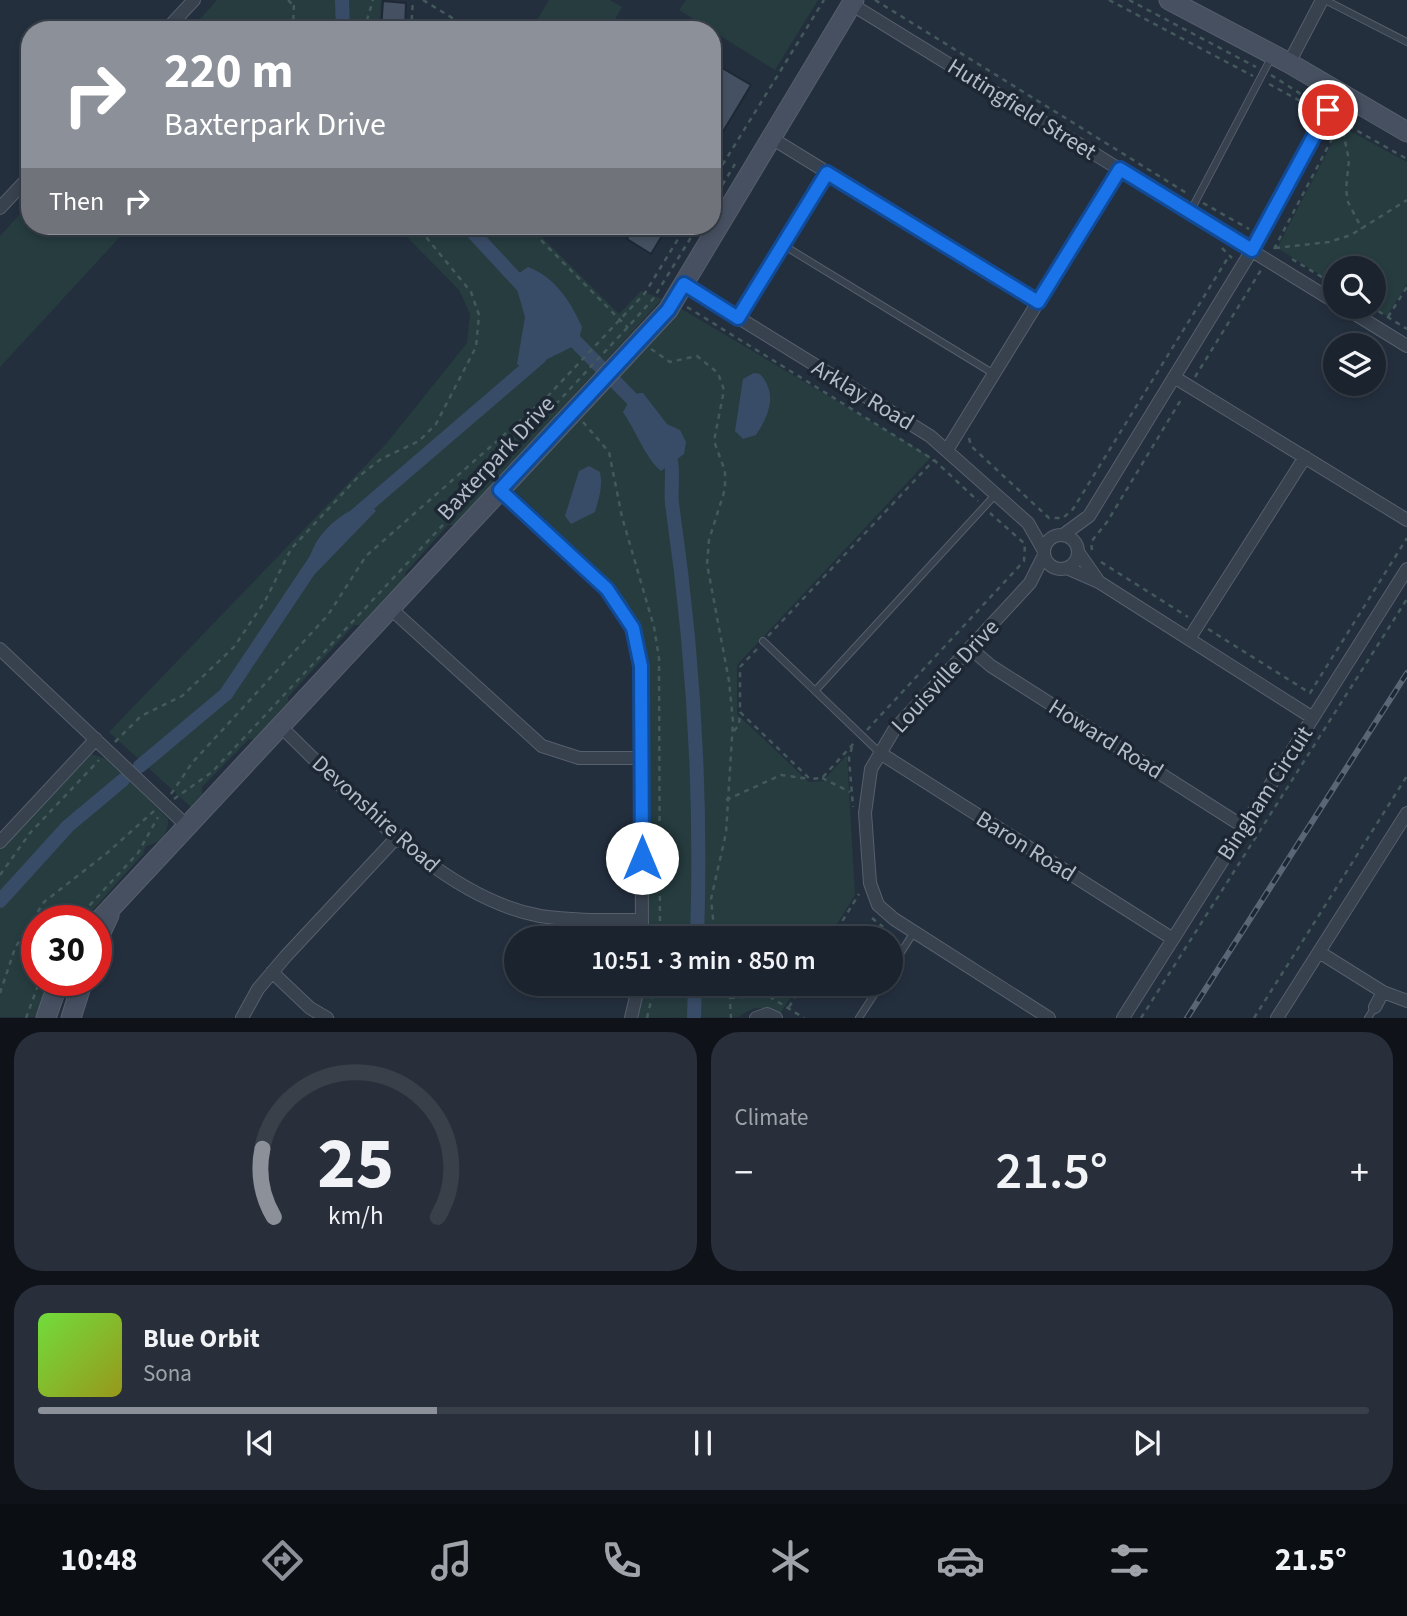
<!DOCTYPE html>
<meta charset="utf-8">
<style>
body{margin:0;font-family:"Source Sans 3",sans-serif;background:#282f3a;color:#f1f3f6;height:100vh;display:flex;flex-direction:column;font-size:26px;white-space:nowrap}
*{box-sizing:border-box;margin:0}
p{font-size:23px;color:#a0a4aa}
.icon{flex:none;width:38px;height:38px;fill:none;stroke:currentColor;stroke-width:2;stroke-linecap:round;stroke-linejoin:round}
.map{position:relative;height:1018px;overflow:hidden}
.side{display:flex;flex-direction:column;gap:14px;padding:14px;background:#0f1319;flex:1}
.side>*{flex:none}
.guide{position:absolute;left:21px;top:21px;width:700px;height:214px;border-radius:28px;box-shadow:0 4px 10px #0003,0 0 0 2px #39404a;background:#8c9099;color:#fff;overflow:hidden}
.buttons{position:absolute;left:1323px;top:256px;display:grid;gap:14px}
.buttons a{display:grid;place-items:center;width:63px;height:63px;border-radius:50%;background:#1b232e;box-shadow:0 4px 10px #0003,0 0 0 2px #39404a;font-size:35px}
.speed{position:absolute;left:21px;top:905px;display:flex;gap:14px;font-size:35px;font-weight:700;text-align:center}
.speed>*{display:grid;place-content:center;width:91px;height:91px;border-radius:50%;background:#1b232e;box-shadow:0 4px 10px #0003,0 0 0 2px #39404a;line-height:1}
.speed .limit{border:10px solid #d22;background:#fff;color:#111}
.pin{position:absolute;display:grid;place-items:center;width:60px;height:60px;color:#fff;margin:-30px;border:4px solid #fff;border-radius:50%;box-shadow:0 2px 7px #0007}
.me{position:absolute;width:77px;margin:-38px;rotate:0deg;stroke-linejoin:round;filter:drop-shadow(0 0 5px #0008)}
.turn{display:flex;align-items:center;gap:24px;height:147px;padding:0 28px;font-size:32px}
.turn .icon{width:91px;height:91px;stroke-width:2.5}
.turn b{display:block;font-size:49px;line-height:60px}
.then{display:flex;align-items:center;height:66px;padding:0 28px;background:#0003;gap:14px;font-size:26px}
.big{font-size:52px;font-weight:600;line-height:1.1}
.side .widget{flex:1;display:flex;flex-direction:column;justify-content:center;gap:10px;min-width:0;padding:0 24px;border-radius:28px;background:#282f3a}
.side .dial{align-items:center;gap:0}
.dial svg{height:182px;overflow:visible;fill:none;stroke:#39404a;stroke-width:7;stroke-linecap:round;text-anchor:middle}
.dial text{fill:#f1f3f6;stroke:none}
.song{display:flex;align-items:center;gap:21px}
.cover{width:84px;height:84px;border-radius:10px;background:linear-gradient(135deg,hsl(100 70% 55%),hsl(60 70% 35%))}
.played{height:7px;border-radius:4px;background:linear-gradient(90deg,#8c9099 30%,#39404a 30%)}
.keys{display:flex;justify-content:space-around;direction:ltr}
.heat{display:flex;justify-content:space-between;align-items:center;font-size:38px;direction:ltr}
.side .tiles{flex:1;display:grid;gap:14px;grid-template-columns:1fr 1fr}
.widget:last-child{grid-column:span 2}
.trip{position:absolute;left:504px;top:926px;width:399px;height:70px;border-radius:35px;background:#1b232e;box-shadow:0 4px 10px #0003,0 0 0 2px #39404a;font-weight:600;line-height:70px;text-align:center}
.tabs{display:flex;height:112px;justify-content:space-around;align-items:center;background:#0b0e12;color:#a0a4aa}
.tabs .icon{width:49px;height:49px}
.tabs .active{color:#8c9099}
.tabs b{font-size:32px;color:#f1f3f6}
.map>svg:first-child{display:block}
.green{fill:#263c3f}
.water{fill:#394c67}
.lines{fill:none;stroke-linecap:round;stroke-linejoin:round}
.canal{stroke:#394c67;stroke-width:14}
.building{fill:#455162;stroke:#1f2835;stroke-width:2}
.lane-casing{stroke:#565f6c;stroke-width:8}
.street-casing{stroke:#565f6c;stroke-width:14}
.secondary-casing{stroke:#565f6c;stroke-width:21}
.path{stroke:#44595c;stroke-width:2.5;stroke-dasharray:5 5;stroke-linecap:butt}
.lane{stroke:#38414e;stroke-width:6}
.street{stroke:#38414e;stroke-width:12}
.secondary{stroke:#465061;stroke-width:19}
.rail-casing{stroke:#5a6575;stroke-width:6}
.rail{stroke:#1d2633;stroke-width:3.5;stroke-dasharray:10;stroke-linecap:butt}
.route-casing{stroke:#114b97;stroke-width:18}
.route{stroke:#1a73e8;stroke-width:12}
.labels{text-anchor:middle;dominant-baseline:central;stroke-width:7;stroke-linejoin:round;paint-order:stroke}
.street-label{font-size:23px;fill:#b4bcc9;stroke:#1d2633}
</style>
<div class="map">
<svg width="1407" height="1018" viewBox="0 0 1407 1018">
<rect width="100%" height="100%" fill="#242f3e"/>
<path class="green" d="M217 0H381L380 30H190Z
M549 0H610L622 7 609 30H531Z
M686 0H818L775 70 679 10Z
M1341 126 1407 162V284L1387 316 1370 306H1374V268H1335V284L1277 248Z
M30 203V226H130L0 367V236Z
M396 226H531L619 314 641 291 662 299 455 525H448L405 573V578L360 625H354L288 697V702L255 739H249L202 787V794L191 807 109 732 386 444 467 343 470 314 459 290Z
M675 305 931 457 737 665V714L809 782 823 781 847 755 855 895 828 938H648L646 659 639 626 614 585 514 490 517 479Z
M91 754 109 760 168 819C169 833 160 844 146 846L143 854 84 920H37V980H48L39 1017H0V848Z
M644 984H799L780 1014C763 1006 754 1005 739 1017L637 1018Z"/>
<path class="water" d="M528 267C555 277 571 302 582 327L578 344 525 370 517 364 525 317 517 289 519 273Z
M754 373 760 374C778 394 769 415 756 435L743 439 735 431 743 379Z
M639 393H643L667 424 680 430 686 442 684 454 661 471C646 459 636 431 623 412L632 396Z
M589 466 600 472C603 486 599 498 595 512L571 524 565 516 579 471Z
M369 503 376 511 313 576 307 574C308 539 338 512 369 503Z"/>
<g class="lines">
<path class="canal" d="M342 0 343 30
M467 226 530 294
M566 332 642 409
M666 447C676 463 670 486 672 504 693 647 702 793 697 938
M356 515 540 357
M140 766 226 694 317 558
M0 901 68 826 123 780
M694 1018 695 984"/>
</g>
<path class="building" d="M383 1 406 3 405 30H381Z
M712 62 751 85 712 150Z
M634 226H668L651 254 627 239Z"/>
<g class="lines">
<defs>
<path id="lane" d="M1325 0 1407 42
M1190 212 1272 56
M783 245 994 374
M738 318 827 173
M763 641 880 753
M815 691 996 494
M891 968 914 932
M859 1018 881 984
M1368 1018 1375 1007"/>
<path id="street" d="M851 4 1335 302
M166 30 194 0
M1289 63 1322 0
M773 139 1038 302
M0 208 30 176
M684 284 930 436 1028 523 1044 551
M1342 306 1407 346
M1174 377 1407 520
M947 450 1120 169
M500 490 615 598C631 619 639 640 641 666L642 938
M1044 552a17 17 0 1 1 34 0a17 17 0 1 1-34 0Z
M1063 535 1089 516 1252 250 1338 92
M1078 552 1099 582
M1044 555 1030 583 894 730 871 769 865 813 870 883 878 905 894 919 1049 1018
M1067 568 1099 582 1313 718
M390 608 542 746 579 758H641
M1189 639 1305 457
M970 648 991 666 1244 827
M0 649 187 826
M280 726C353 795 439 897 540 916 574 921 608 920 642 920
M880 753 1173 939
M0 842 96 739
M1319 952 1383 992 1407 1001
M272 972 310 1008 327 1018
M1375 1007 1383 992
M242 1018 258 989 286 956 398 836
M631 1018 639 984
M756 1018 767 1014 776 1018
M1123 1018 1407 569
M1277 1018 1407 813"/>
<path id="secondary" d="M1169 0 1289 63 1407 132
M96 924 668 310 854 0
M96 943 109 915
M46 1018 59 980
M71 1018 83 980"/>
</defs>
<use href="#lane" class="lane-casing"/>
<use href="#street" class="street-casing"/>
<use href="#secondary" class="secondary-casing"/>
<path class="path" d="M288 0 294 6
M423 0 472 30
M875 0 1188 194
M1109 0 1253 76
M1129 0 1256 67
M293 30 294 0
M364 30 373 0
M411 30 413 0
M452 30 459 22
M1271 75 1318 105
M1269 84 1315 109
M1340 117 1359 124
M1340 121 1407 159
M1341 122 1349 160 1346 189 1348 202 1362 229
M712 157 724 163
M712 167 718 160
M712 182 824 0
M712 202 735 164
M1203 203 1249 229
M527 226 628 328
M1222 248 1232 258
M1275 248 1329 242 1351 235 1407 200
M1274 249 1341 122
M1292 259 1335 285
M1370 306 1407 329
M687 307 934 460 978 501
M1388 317 1407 287
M651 349 670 362 697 356 718 373 724 390 714 441 725 471V489L709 540 707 564 729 681 733 722 726 833 711 899 715 938
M1195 377 1261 270
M583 422 609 452 622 517 654 627 659 658 660 938
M969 438 971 446 1049 518H1063L1073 509 1229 256
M1092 550 1091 542 1107 522 1182 398
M1101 562 1188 617
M1208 629 1310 693 1407 538
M768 636 934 460
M757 649 740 667V712L810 779 822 778 855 742
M867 730 1024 561 1025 544 990 513
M734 731 739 725 740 712
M115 742 141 716 182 696 234 647 265 601 291 549 358 477 381 459 419 441 436 424 476 347 479 315 471 292 417 226
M852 747 849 758 853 807
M822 778 850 792
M171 794 192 763 328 615 366 556 546 398 645 293 686 226
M174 799 212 772 627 328 653 299 698 226
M726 800 781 775 810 779
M0 875 30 833 99 760
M872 918 883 927
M76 920 138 853 158 817
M832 938 859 894
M729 984 731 1018
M0 993 15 948 44 902 107 853 154 811
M730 998 767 995 804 1018
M789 1007 803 984
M26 1018 40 980
M647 1018 655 984
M1141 1018 1407 599
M1254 1018 1407 776"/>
<use href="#lane" class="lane"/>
<use href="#street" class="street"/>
<use href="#secondary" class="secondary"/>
<defs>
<path id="rail" d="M1187 1018 1407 673"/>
</defs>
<use href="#rail" class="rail-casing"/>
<use href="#rail" class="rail"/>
</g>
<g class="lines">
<defs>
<path id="route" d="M642 858 641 666 633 628 607 589 500 490 668 310 684 284 738 318 827 173 1038 302 1120 169 1252 250 1328 110"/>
</defs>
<use href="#route" class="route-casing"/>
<use href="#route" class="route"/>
</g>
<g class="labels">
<g class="street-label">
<text transform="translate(1022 109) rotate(32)">Hutingfield Street</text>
<text transform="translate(863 395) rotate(31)">Arklay Road</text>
<text transform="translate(496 458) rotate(-47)">Baxterpark Drive</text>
<text transform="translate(945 676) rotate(-47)">Louisville Drive</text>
<text transform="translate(1106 739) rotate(32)">Howard Road</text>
<text transform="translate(1265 793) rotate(-57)">Bingham Circuit</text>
<text transform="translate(376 814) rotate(42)">Devonshire Road</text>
<text transform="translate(1026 846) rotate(32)">Baron Road</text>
</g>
</g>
</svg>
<div class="buttons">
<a><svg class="icon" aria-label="search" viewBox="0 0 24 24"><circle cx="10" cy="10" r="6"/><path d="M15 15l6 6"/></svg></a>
<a><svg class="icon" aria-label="layers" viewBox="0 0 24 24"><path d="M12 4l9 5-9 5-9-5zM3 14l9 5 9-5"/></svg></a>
</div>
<div class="speed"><div class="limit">30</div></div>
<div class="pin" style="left:1328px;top:110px;background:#d93025"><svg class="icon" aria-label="arrive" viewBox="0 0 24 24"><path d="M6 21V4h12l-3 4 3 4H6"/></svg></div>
<svg class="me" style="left:642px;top:858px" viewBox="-20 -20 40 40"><circle r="19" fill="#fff"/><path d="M0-13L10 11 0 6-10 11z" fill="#1a73e8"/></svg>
<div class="trip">10:51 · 3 min · 850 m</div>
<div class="guide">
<div class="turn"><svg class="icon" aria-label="right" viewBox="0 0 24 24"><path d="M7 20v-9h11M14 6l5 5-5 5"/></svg><div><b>220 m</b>Baxterpark Drive</div></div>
<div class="then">Then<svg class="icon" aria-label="right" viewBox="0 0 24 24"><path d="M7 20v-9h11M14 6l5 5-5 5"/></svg></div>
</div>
</div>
<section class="side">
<div class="tiles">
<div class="widget dial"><svg viewBox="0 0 100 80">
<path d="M14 69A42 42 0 1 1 86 69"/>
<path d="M14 69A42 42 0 0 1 9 39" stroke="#8c9099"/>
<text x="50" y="56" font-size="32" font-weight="700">25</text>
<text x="50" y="72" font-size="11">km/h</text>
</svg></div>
<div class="widget"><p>Climate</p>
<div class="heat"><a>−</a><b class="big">21.5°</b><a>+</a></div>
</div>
<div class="widget">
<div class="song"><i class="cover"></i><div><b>Blue Orbit</b><p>Sona</p></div></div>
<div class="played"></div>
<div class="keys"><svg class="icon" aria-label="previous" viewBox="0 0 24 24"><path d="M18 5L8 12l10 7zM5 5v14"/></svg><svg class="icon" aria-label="pause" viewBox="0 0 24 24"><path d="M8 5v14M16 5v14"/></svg><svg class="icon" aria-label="next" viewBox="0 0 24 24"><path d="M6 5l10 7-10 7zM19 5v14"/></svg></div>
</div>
</div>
</section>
<nav class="tabs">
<b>10:48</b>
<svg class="icon active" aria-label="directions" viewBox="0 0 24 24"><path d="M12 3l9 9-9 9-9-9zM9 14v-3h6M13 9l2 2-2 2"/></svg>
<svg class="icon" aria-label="music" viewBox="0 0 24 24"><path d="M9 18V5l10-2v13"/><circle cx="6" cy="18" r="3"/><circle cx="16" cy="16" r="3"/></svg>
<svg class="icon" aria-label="phone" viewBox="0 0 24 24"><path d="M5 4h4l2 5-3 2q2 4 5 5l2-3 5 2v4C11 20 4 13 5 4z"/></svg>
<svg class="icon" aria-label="climate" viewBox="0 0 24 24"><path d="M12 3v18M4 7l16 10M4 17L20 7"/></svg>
<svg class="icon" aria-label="car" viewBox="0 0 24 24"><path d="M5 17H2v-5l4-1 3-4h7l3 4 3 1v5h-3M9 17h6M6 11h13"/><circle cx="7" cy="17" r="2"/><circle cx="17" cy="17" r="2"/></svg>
<svg class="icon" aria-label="filters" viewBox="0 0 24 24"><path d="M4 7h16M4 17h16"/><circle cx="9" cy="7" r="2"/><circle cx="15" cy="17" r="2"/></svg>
<b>21.5°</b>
</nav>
